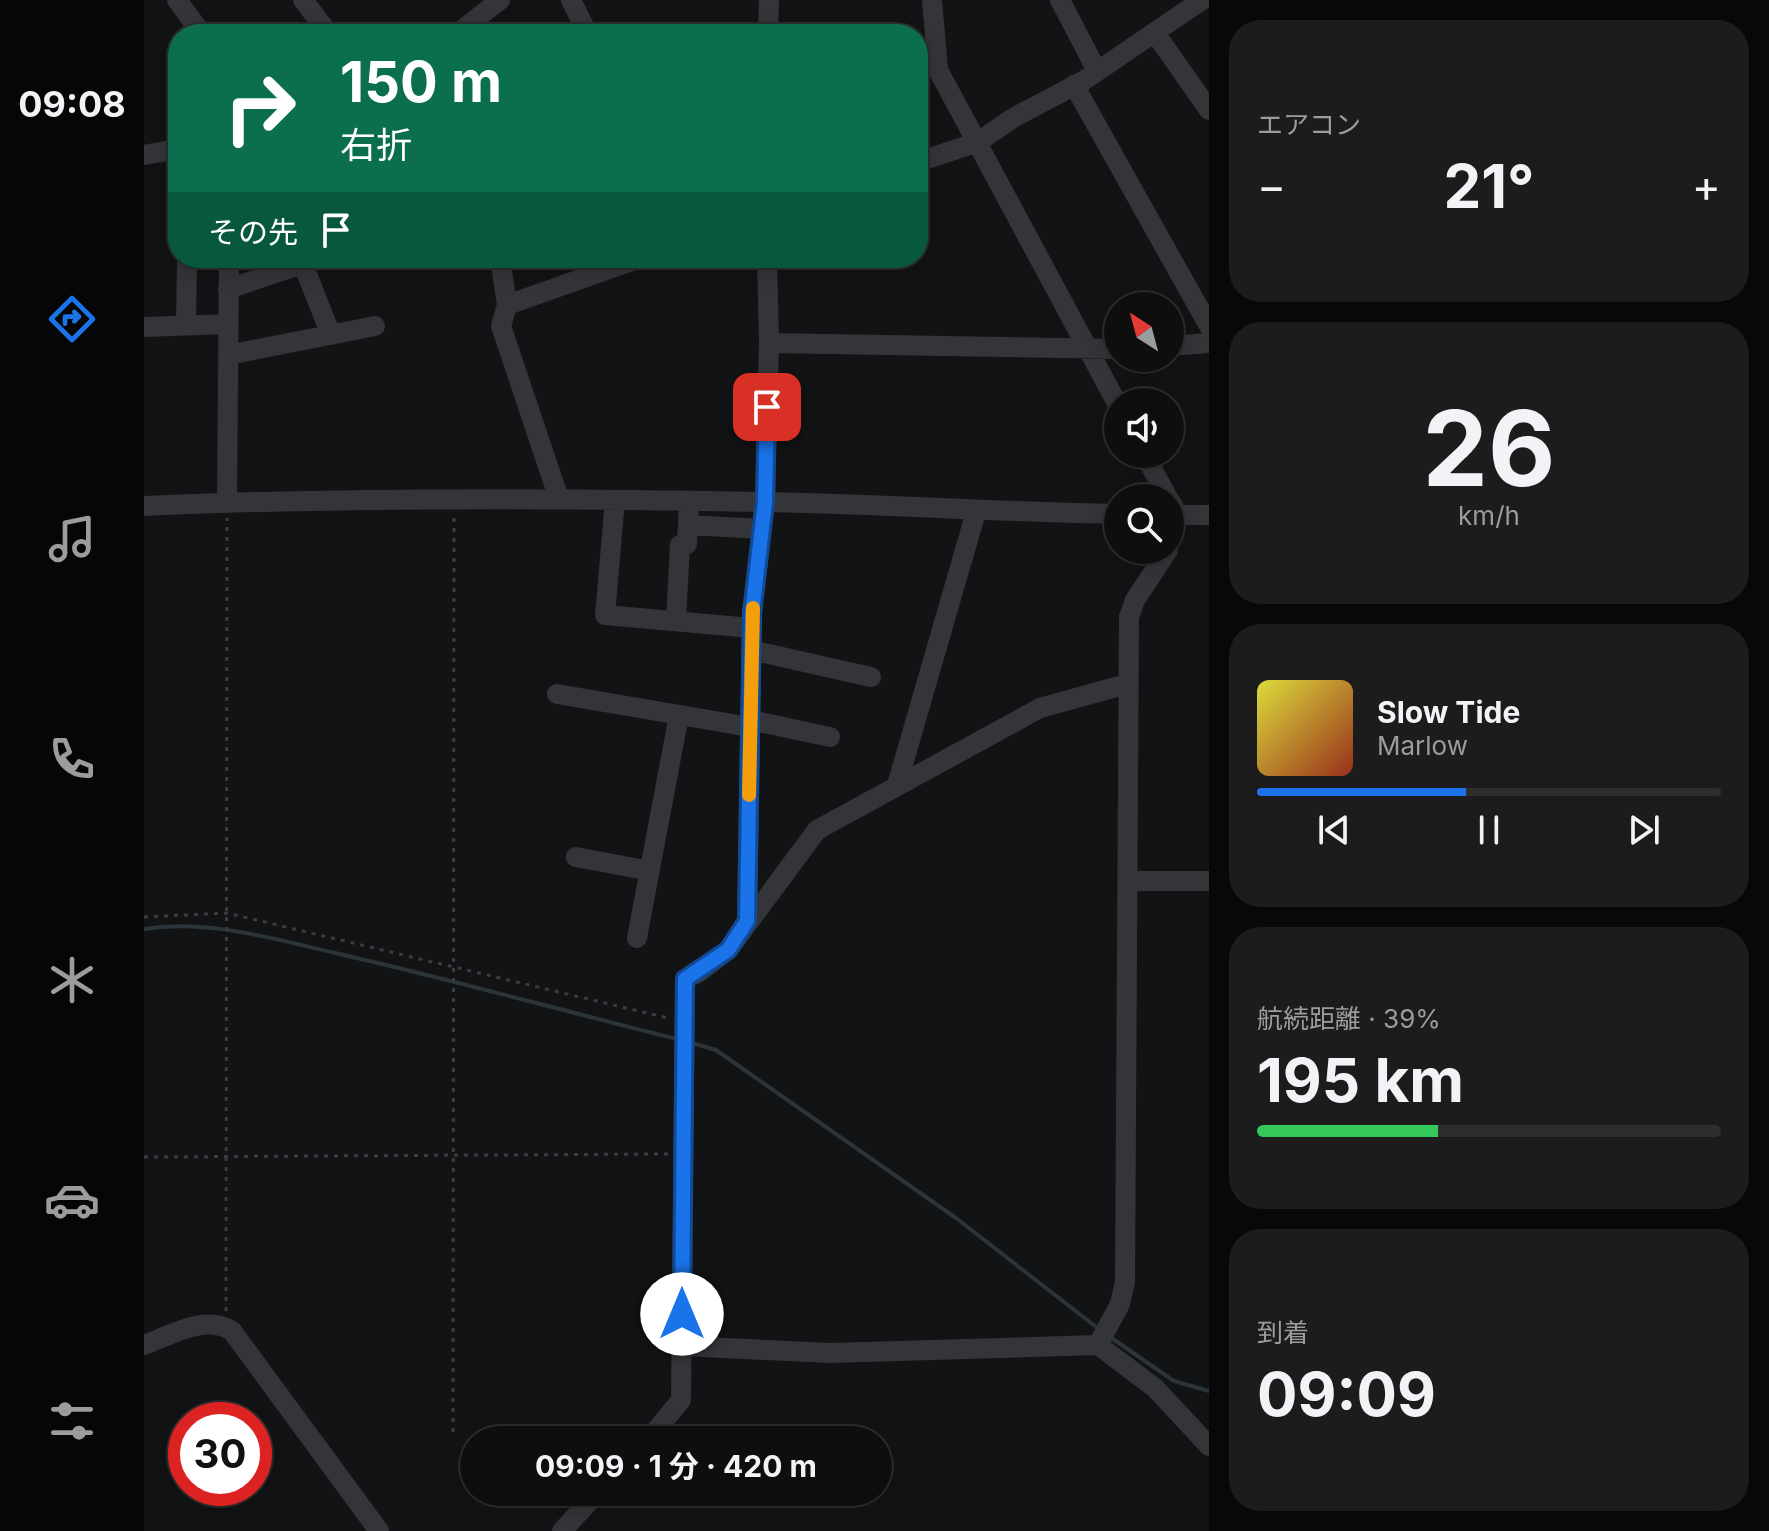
<!DOCTYPE html>
<html lang="ja">
<meta charset="utf-8">
<style>
body{margin:0;font-family:Inter,"Noto Sans JP",sans-serif;background:#1c1c1d;color:#f1f3f6;height:100vh;display:flex;flex-direction:column;font-size:30px;white-space:nowrap}
*{box-sizing:border-box;margin:0}
p{font-size:26px;color:#9b9c9e}
.icon{flex:none;width:44px;height:44px;fill:none;stroke:currentColor;stroke-width:2;stroke-linecap:round;stroke-linejoin:round}
.map{position:relative;flex:1;overflow:hidden}
.sheet{display:flex;flex-direction:column;gap:20px;padding:20px;background:#080808;width:560px}
.sheet>*{flex:none}
.hud{position:absolute;left:24px;top:24px;width:760px;height:244px;border-radius:32px;box-shadow:0 4px 20px #0003,0 0 0 2px #2e2e2f;background:#0b6e4f;color:#fff;overflow:hidden}
.needle{width:52px;rotate:324deg}
.fabs{position:absolute;left:960px;top:292px;display:grid;gap:16px}
.fabs a{display:grid;place-items:center;width:80px;height:80px;border-radius:50%;background:#0e0e0f;box-shadow:0 4px 20px #0003,0 0 0 2px #2e2e2f;font-size:40px}
.speed{position:absolute;left:24px;top:1402px;display:flex;gap:16px;font-size:40px;font-weight:700;text-align:center}
.speed>*{display:grid;place-content:center;width:104px;height:104px;border-radius:50%;background:#0e0e0f;box-shadow:0 4px 20px #0003,0 0 0 2px #2e2e2f;line-height:1}
.speed .limit{border:12px solid #d22;background:#fff;color:#111}
.pin{position:absolute;display:grid;place-items:center;width:68px;height:68px;color:#fff;margin:-34px;border-radius:16px;box-shadow:0 4px 12px #0006}
.me{position:absolute;width:88px;margin:-44px;rotate:0deg;stroke-linejoin:round;filter:drop-shadow(0 0 6px #0008)}
.turn{display:flex;align-items:center;gap:28px;height:168px;padding:0 40px;font-size:36px}
.turn .icon{width:104px;height:104px;stroke-width:2.5}
.turn b{display:block;font-size:56px;line-height:68px}
.then{display:flex;align-items:center;height:76px;padding:0 40px;background:#0003;gap:16px;font-size:30px}
.big{font-size:60px;font-weight:700;line-height:1.1}
.sheet .widget{flex:1;display:flex;flex-direction:column;justify-content:center;gap:12px;min-width:0;padding:0 28px;border-radius:32px;background:#1c1c1d}
.sheet .dial{align-items:center;gap:0}
.dial b{font-size:104px;line-height:1}
.song{display:flex;align-items:center;gap:24px}
.cover{width:96px;height:96px;border-radius:12px;background:linear-gradient(135deg,hsl(60 70% 55%),hsl(10 70% 35%))}
.played{height:8px;border-radius:4px;background:linear-gradient(90deg,#1a73e8 45%,#2e2e2f 45%)}
.keys{display:flex;justify-content:space-around;direction:ltr}
.heat{display:flex;justify-content:space-between;align-items:center;font-size:44px;direction:ltr}
.charge{height:12px;border-radius:6px;background:linear-gradient(90deg,#34c759 39%,#2e2e2f 0)}
.trip{position:absolute;left:316px;top:1426px;width:432px;height:80px;border-radius:40px;background:#0e0e0f;box-shadow:0 4px 20px #0003,0 0 0 2px #2e2e2f;font-weight:700;line-height:80px;text-align:center}
main{display:flex;flex:1;min-height:0}
.dock{display:flex;flex-direction:column;width:144px;justify-content:space-around;align-items:center;background:#060606;color:#9b9c9e}
.dock .icon{width:56px;height:56px}
.dock .selected{color:#1a73e8}
.dock b{font-size:36px;color:#f1f3f6}
.map>svg:first-child{display:block}
.lines{fill:none;stroke-linecap:round;stroke-linejoin:round}
.stream{stroke:#2b3439;stroke-width:4}
.path{stroke:#3a3c40;stroke-width:3;stroke-dasharray:4 6;stroke-linecap:butt}
.minor{stroke:#343539;stroke-width:20}
.route-casing{stroke:#114b97;stroke-width:20}
.route{stroke:#1a73e8;stroke-width:14}
.slow{stroke:#f59e0b;stroke-width:14}
</style>
<main>
<nav class="dock">
<b>09:08</b>
<svg class="icon selected" aria-label="directions" viewBox="0 0 24 24"><path d="M12 3l9 9-9 9-9-9zM9 14v-3h6M13 9l2 2-2 2"/></svg>
<svg class="icon" aria-label="music" viewBox="0 0 24 24"><path d="M9 18V5l10-2v13"/><circle cx="6" cy="18" r="3"/><circle cx="16" cy="16" r="3"/></svg>
<svg class="icon" aria-label="phone" viewBox="0 0 24 24"><path d="M5 4h4l2 5-3 2q2 4 5 5l2-3 5 2v4C11 20 4 13 5 4z"/></svg>
<svg class="icon" aria-label="climate" viewBox="0 0 24 24"><path d="M12 3v18M4 7l16 10M4 17L20 7"/></svg>
<svg class="icon" aria-label="car" viewBox="0 0 24 24"><path d="M5 17H2v-5l4-1 3-4h7l3 4 3 1v5h-3M9 17h6M6 11h13"/><circle cx="7" cy="17" r="2"/><circle cx="17" cy="17" r="2"/></svg>
<svg class="icon" aria-label="filters" viewBox="0 0 24 24"><path d="M4 7h16M4 17h16"/><circle cx="9" cy="7" r="2"/><circle cx="15" cy="17" r="2"/></svg>
</nav>
<div class="map">
<svg width="1065" height="1531" viewBox="0 0 1065 1531">
<rect width="100%" height="100%" fill="#121314"/>
<g class="lines">
<path class="stream" d="M0 929C64 919 130 939 191 953 306 979 419 1011 533 1039
M545 1042 572 1050 812 1218 956 1330
M966 1337 1030 1381 1065 1391"/>
<path class="path" d="M0 917 83 913 524 1018
M0 1157 524 1154
M82 1311 83 518
M309 1432 310 516"/>
<path class="minor" d="M33 0 58 34
M159 0 185 34
M427 0 444 34
M788 0 794 70 974 405
M916 0 953 71
M1011 33 1065 110
M313 34 356 0
M624 34 625 0
M930 85 1065 326
M0 155 34 149
M774 162 834 142 869 118 939 81 1058 0
M356 258 363 305 357 326 415 499
M159 264 187 335
M84 289 176 258
M363 305 496 258
M42 326 43 258
M0 327 84 324
M625 343 974 349
M1026 346 1065 343
M84 355 231 326
M1000 454 1024 498
M471 500 461 615 608 628
M1026 501 1034 515 1026 542
M83 502 85 258
M0 506C205 497 412 498 617 502 736 504 855 512 974 514
M1026 515H1065
M544 525 618 529
M532 621 536 545 543 544 545 501
M607 650 727 677
M413 694 606 727
M606 720 686 737
M753 785 832 512
M432 857 506 871
M984 881H1065
M603 921 608 613 621 502 625 343 623 258
M493 938 535 715
M0 1345C27 1335 61 1314 88 1331L235 1531
M954 1345 976 1304 981 1282 985 617 991 600 1024 550
M538 1346 686 1353 954 1345 1011 1388 1065 1446
M504 1440 537 1400 541 979 554 973 584 950 673 830 896 708 983 684
M418 1531 454 1492"/>
</g>
<g class="lines">
<defs>
<path id="route" d="M538 1314 541 979 584 950 603 921 608 613 621 502 623 407"/>
</defs>
<use href="#route" class="route-casing"/>
<use href="#route" class="route"/>
<path class="slow" d="M605 795 609 608"/>
</g>
</svg>
<div class="fabs">
<a><svg class="needle" viewBox="-14 -14 28 28"><path d="M0-13l5 13h-10z" fill="#e53935"/><path d="M0 13l5-13h-10z" fill="#9b9c9e"/></svg></a>
<a><svg class="icon" aria-label="sound" viewBox="0 0 24 24"><path d="M4 9h4l5-4v14l-5-4H4zM17 9q2 3 0 6"/></svg></a>
<a><svg class="icon" aria-label="search" viewBox="0 0 24 24"><circle cx="10" cy="10" r="6"/><path d="M15 15l6 6"/></svg></a>
</div>
<div class="speed"><div class="limit">30</div></div>
<div class="pin" style="left:623px;top:407px;background:#d93025"><svg class="icon" aria-label="arrive" viewBox="0 0 24 24"><path d="M6 21V4h12l-3 4 3 4H6"/></svg></div>
<svg class="me" style="left:538px;top:1314px" viewBox="-20 -20 40 40"><circle r="19" fill="#fff"/><path d="M0-13L10 11 0 6-10 11z" fill="#1a73e8"/></svg>
<div class="trip">09:09 · 1 分 · 420 m</div>
<div class="hud">
<div class="turn"><svg class="icon" aria-label="right" viewBox="0 0 24 24"><path d="M7 20v-9h11M14 6l5 5-5 5"/></svg><div><b>150 m</b>右折</div></div>
<div class="then">その先<svg class="icon" aria-label="arrive" viewBox="0 0 24 24"><path d="M6 21V4h12l-3 4 3 4H6"/></svg></div>
</div>
</div>
<section class="sheet">
<div class="widget"><p>エアコン</p>
<div class="heat"><a>−</a><b class="big">21°</b><a>+</a></div>
</div>
<div class="widget dial"><b>26</b><p>km/h</p></div>
<div class="widget">
<div class="song"><i class="cover"></i><div><b>Slow Tide</b><p>Marlow</p></div></div>
<div class="played"></div>
<div class="keys"><svg class="icon" aria-label="previous" viewBox="0 0 24 24"><path d="M18 5L8 12l10 7zM5 5v14"/></svg><svg class="icon" aria-label="pause" viewBox="0 0 24 24"><path d="M8 5v14M16 5v14"/></svg><svg class="icon" aria-label="next" viewBox="0 0 24 24"><path d="M6 5l10 7-10 7zM19 5v14"/></svg></div>
</div>
<div class="widget"><p>航続距離 · 39%</p><b class="big">195 km</b><div class="charge"></div></div>
<div class="widget"><p>到着</p><b class="big">09:09</b></div>
</section>
</main>
